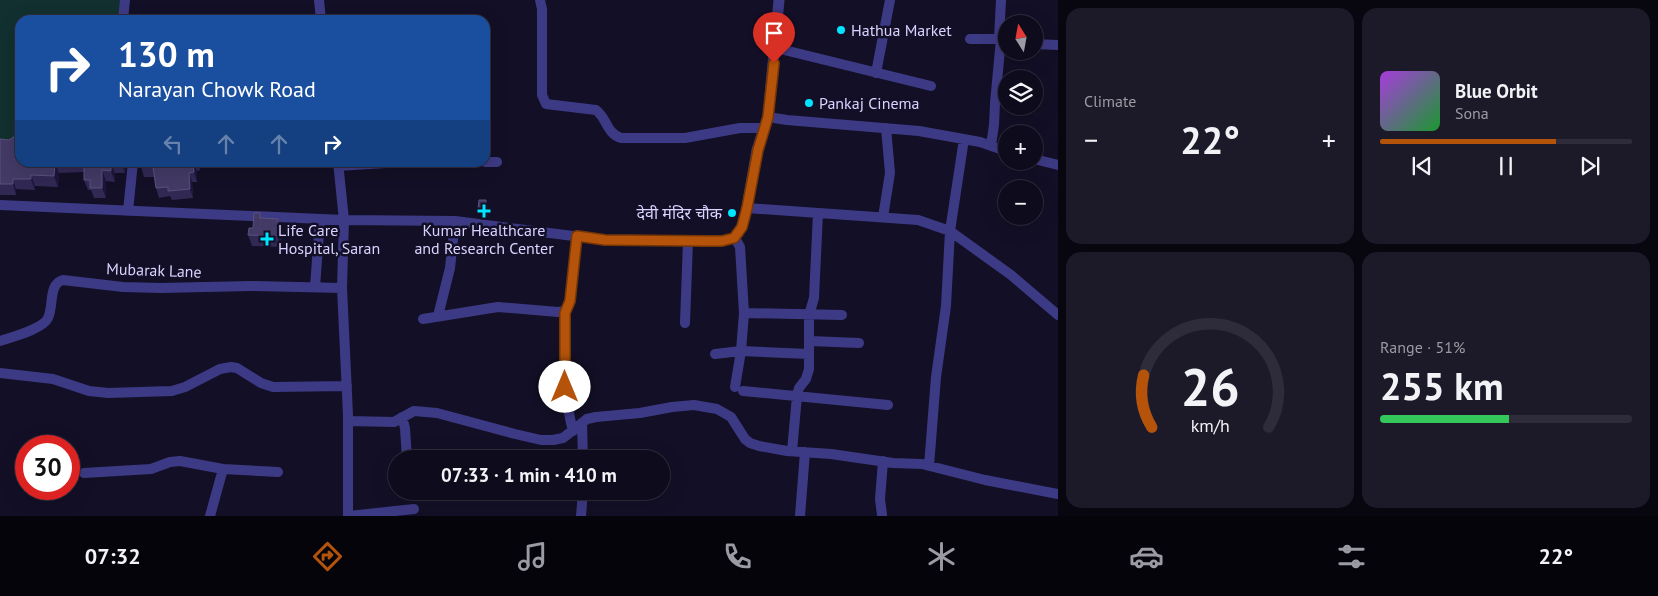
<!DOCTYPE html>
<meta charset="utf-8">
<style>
body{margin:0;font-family:"PT Sans","Noto Sans Devanagari",sans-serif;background:#1c1929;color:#f1f3f6;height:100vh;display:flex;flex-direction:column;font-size:19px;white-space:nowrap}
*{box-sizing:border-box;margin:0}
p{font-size:16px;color:#9b9ba3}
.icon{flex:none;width:28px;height:28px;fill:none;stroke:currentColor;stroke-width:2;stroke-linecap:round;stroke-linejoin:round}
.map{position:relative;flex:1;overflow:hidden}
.sheet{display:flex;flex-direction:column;gap:8px;padding:8px;background:#08060f;width:600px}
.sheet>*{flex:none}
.hud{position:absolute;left:15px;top:15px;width:475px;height:152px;border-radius:15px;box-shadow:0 5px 20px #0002,0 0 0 1px #2e2b3b;background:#1a4fa0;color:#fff;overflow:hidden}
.needle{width:32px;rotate:349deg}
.fabs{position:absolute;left:998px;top:15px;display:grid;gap:10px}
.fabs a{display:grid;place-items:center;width:45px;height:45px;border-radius:50%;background:#0e0b1c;box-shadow:0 5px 20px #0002,0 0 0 1px #2e2b3b;font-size:25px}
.speed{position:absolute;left:15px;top:435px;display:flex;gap:10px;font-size:25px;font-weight:700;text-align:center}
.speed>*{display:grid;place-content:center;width:65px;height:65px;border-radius:50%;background:#0e0b1c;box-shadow:0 5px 20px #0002,0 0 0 1px #2e2b3b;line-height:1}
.speed .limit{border:8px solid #d22;background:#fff;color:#111}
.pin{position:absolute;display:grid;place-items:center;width:42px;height:42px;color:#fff;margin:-51px -21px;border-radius:50% 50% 50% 0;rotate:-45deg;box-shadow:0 0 5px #0007}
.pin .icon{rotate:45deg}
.me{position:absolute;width:55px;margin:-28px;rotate:0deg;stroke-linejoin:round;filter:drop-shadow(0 0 4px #0008)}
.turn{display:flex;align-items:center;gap:18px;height:105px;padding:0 20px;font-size:22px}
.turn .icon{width:65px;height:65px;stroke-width:2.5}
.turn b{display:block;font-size:35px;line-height:42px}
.lanes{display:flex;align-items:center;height:48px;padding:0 20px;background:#0003;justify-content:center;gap:25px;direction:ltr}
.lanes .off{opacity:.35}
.big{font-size:38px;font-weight:600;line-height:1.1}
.sheet .widget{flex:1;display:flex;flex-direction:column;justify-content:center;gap:8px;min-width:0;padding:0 18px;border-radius:15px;background:#1c1929}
.sheet .dial{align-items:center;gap:0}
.dial svg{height:130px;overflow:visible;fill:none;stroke:#2e2b3b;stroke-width:7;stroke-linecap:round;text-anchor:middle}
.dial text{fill:#f1f3f6;stroke:none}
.song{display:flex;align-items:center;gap:15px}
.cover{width:60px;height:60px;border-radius:8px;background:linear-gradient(135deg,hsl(280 70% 55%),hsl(130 70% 35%))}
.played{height:5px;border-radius:2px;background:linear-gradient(90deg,#b45309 70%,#2e2b3b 70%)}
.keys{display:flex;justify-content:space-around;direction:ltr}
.heat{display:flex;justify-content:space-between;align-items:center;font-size:28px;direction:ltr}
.charge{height:8px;border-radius:4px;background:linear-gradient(90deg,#34c759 51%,#2e2b3b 0)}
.sheet .tiles{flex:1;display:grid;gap:8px;grid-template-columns:repeat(2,1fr)}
.trip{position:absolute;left:388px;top:450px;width:282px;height:50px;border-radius:25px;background:#0e0b1c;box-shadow:0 5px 20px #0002,0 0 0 1px #2e2b3b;font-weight:600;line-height:50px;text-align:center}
.tabs{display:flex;height:80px;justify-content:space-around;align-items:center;background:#06040b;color:#9b9ba3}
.tabs .icon{width:35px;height:35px}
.tabs .on{color:#b45309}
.tabs b{font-size:22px;color:#f1f3f6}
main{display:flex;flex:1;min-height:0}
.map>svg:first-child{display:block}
.park{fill:#12302f}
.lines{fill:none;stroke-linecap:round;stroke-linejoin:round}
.minor{stroke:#3d3a85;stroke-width:10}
.tertiary{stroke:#3d3a85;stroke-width:11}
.wall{fill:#312854}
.shaded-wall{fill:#1d163a}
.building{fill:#433a66;stroke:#5a527e}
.route-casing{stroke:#753606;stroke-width:12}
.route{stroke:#b45309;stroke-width:9}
.poi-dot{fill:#00e5ff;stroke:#130f26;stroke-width:2}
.labels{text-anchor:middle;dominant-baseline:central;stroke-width:5;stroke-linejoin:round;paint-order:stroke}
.poi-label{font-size:16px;fill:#d9d4ff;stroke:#130f26;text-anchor:start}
.street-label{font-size:16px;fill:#d9d4ff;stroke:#130f26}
</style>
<main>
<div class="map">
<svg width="1058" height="516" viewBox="0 0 1058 516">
<rect width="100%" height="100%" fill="#130f26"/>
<path class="park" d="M0 0H121L120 20H20V141H0Z"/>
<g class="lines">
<path class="minor" d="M319 0 321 20
M540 0 542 9V95L546 104 596 110C607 118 606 133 621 138H685L740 128H765
M123 20 125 0
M970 39H1004
M999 39 1001 0
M1034 44 1058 45
M776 48 931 86
M876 73 890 0
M768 117 787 120 919 131 980 142 1006 151
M991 145 994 125 995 103 1001 39
M1034 159 1058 165
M338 162 344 220 342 288 348 415V516
M485 162H497
M338 166 401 162
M0 205 344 220 455 221 605 240H729L739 233 747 208 918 220 950 231 1011 275 1058 315
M128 211 133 162
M883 217 890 173 886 128
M315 287 320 219
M566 309 565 313C565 355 562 390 573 431
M744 313 842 315
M438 316 450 268 455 221
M423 319 498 307 558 312 565 311 570 301 577 236
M685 323 688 241
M0 341C12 337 43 329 48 318 54 306 48 284 63 280L123 287 161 288 251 286 342 288
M810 341 859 343
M715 354 741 351 809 354
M0 373 53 379 89 391 108 393 172 391 185 387 220 369 231 367 237 368 261 383 273 387 347 386
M735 387 741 351 744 313 740 247 735 238
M743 391 888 405
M402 417 405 428 407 459
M348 421 394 422 414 411 437 413 515 434 541 440H553L563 438 587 419 596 417 640 413 672 407 694 405 717 409 731 417 745 439 750 443 759 446 787 451 831 454 893 463 922 464 985 480 1058 494
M582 423 583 459
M792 451 797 396 799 388 806 379 809 369V315L814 298 818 213
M929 466 936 377 946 306 950 231 964 139
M84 473 151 469 170 462 180 461 223 469 278 472
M882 515 880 499 883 461
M210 516 223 469
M349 516 414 509
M581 516 583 491
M800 516 805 452"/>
<path class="tertiary" d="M747 208 757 150 768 117 779 0"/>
</g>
<path class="wall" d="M0 139 19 148 20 162H87V164L107 163 106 162H127L125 173H115V182L106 181V198H94L91 190H88L84 180V172L59 173 58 187 35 186V190L16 189V195H0Z
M140 162H200V170L197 171V182H192L193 198 172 200 170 196 159 198 156 188 154 177H144L141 167Z
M488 207V216H481L478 209Z
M262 218 282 229 281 247 252 246 248 235Z"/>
<path class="shaded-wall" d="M15 136 19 147V159L15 148Z
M121 162H127L125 173 121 163Z
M194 162 197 171V182L194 172Z
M197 162H200V170Z
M55 163 59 173 58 187 54 176Z
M111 163 115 174V182L111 171Z
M102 170 106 181V198L102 188Z
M189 173 192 182 193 198 190 189Z
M31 175 35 186V190L31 179Z
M13 179 16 189V195L13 184Z
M486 200 488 207V216L486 209Z
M278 219 282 229 281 247 278 236Z"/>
<path class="building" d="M15 136V148L20 147V162H57L55 163 54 176 31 175V179H13V184H0V139L9 140Z
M140 162H193L194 172 189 173 190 189 168 191V187L156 188 153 167H141Z
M111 163V171L102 170V188H90V180H84V164Z
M479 200H486V209H478Z
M254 213H260V218L278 219V236L248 235 249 228H253Z"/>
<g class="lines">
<defs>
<path id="route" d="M565 387V313L570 301 577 236 605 240 705 241H722L734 238 742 227 747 208 758 150 768 117 774 63"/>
</defs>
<use href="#route" class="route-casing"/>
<use href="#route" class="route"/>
</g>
<g class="poi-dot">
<circle cx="841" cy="30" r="5"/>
<circle cx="809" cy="103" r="5"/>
<path d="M481.5 203.5h5v5h5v5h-5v5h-5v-5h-5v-5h5z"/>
<circle cx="732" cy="213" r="5"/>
<path d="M264.5 231.5h5v5h5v5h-5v5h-5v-5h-5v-5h5z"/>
</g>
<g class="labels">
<g class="poi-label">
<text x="851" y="30">Hathua Market</text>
<text x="819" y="103">Pankaj Cinema</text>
<text x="722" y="213" text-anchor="end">देवी मंदिर चौक</text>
<text x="278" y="230">Life Care<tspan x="278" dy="18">Hospital, Saran</tspan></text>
<text x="484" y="230" text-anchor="middle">Kumar Healthcare<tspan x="484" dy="18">and Research Center</tspan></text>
</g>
<g class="street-label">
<text transform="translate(154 270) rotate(2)">Mubarak Lane</text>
</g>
</g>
</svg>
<div class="fabs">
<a><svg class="needle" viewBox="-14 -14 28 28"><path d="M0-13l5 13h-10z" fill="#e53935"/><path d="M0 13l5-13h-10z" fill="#9b9ba3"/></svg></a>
<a><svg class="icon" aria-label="layers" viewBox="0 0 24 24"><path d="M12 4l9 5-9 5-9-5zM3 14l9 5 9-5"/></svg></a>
<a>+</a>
<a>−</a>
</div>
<div class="speed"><div class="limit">30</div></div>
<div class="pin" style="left:774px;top:63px;background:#d93025"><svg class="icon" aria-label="arrive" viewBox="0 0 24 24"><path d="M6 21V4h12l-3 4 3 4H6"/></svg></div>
<svg class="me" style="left:565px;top:387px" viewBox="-20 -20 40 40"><circle r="19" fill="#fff"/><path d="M0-13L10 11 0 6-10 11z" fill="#b45309"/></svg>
<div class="trip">07:33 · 1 min · 410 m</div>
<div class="hud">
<div class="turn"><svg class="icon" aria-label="right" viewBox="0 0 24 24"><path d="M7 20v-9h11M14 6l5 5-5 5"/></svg><div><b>130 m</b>Narayan Chowk Road</div></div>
<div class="lanes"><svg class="icon off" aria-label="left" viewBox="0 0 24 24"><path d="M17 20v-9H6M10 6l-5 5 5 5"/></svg><svg class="icon off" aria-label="ahead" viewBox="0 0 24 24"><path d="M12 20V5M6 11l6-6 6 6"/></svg><svg class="icon off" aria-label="ahead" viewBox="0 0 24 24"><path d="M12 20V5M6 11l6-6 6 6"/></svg><svg class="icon" aria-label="right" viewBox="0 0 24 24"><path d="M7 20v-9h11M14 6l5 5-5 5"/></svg></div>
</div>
</div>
<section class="sheet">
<div class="tiles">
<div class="widget"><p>Climate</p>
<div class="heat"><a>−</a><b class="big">22°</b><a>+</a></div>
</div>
<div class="widget">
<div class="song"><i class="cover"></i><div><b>Blue Orbit</b><p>Sona</p></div></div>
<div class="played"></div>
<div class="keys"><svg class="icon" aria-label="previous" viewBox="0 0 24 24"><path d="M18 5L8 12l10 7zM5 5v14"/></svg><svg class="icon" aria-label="pause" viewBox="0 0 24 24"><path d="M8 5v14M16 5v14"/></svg><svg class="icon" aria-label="next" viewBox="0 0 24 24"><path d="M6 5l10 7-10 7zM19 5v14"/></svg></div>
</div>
<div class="widget dial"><svg viewBox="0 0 100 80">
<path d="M14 69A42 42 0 1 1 86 69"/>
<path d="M14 69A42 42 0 0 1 9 37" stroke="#b45309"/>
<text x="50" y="56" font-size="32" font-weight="700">26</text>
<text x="50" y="72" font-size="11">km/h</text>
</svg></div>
<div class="widget"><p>Range · 51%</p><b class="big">255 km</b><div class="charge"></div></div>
</div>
</section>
</main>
<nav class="tabs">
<b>07:32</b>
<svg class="icon on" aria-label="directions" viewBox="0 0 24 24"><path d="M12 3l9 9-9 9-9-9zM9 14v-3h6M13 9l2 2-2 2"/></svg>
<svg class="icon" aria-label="music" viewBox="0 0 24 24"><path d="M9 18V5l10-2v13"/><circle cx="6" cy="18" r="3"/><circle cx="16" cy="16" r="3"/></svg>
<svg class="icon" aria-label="phone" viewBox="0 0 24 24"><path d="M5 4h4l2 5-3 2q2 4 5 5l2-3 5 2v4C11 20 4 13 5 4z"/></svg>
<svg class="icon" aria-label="climate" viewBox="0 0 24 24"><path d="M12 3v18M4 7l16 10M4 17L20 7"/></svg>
<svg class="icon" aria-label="car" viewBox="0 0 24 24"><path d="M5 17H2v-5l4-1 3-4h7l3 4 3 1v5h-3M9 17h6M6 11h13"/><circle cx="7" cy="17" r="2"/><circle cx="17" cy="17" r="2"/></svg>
<svg class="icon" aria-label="filters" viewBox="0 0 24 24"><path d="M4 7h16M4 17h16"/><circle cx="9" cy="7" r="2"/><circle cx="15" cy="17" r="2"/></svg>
<b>22°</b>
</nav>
